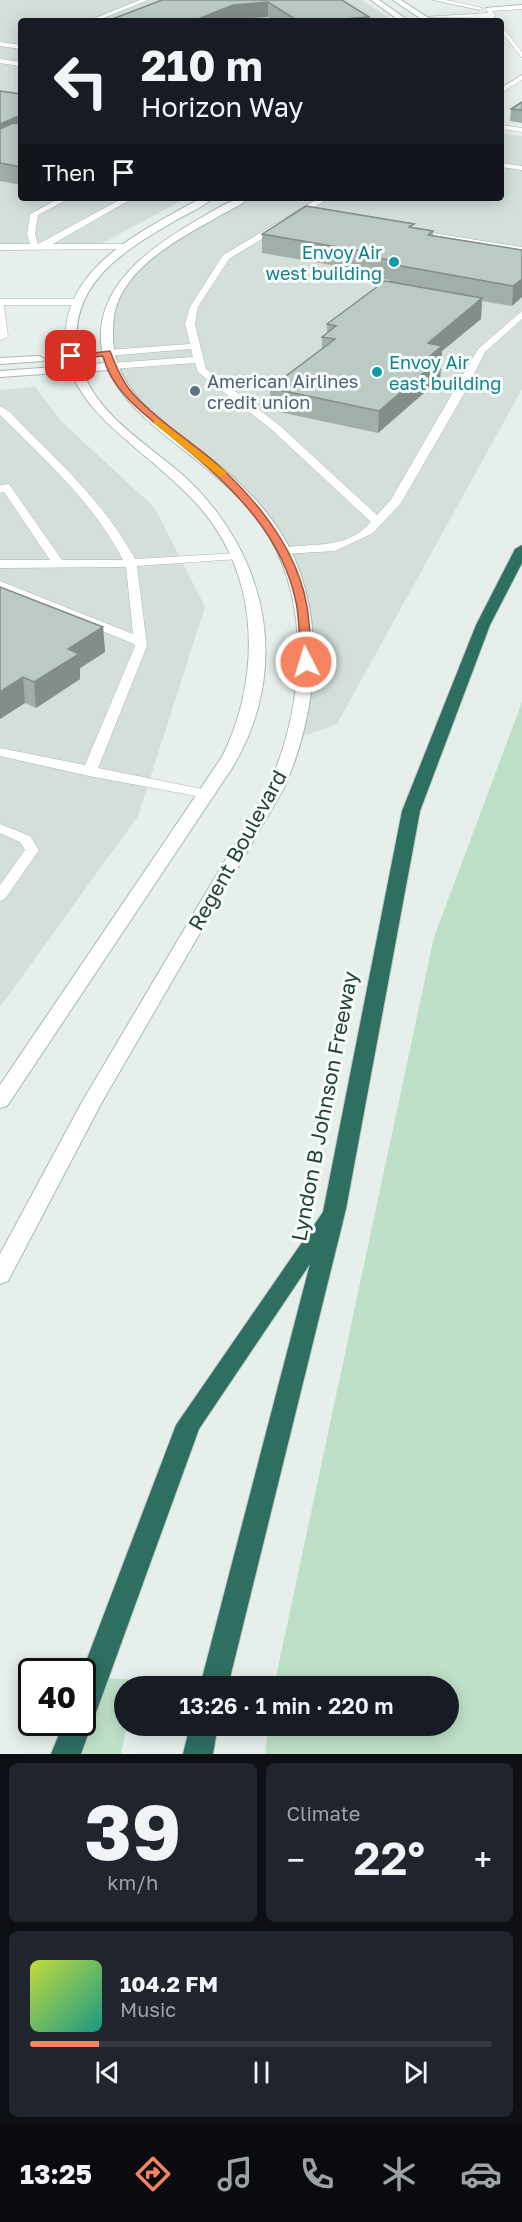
<!DOCTYPE html>
<meta charset="utf-8">
<style>
body{margin:0;font-family:"Golos Text",sans-serif;background:#20242c;color:#f1f3f6;height:100vh;display:flex;flex-direction:column;font-size:22px;white-space:nowrap}
*{box-sizing:border-box;margin:0}
p{font-size:20px;color:#9ea1a6}
.icon{flex:none;width:33px;height:33px;fill:none;stroke:currentColor;stroke-width:2;stroke-linecap:round;stroke-linejoin:round}
.map{position:relative;height:1754px;overflow:hidden}
.panel{display:flex;flex-direction:column;gap:9px;padding:9px;background:#0d0f14;flex:1}
.panel>*{flex:none}
.hud{position:absolute;left:18px;top:18px;width:486px;height:183px;border-radius:6px;box-shadow:0 3px 15px #0003;background:#171b24;color:#f1f3f6;overflow:hidden}
.speed{position:absolute;left:18px;top:1658px;display:flex;gap:12px;font-size:30px;font-weight:700;text-align:center}
.speed>*{display:grid;place-content:center;width:78px;height:78px;border-radius:50%;background:#171b24;box-shadow:0 3px 15px #0003;line-height:1}
.speed .limit{border:3px solid #111;border-radius:9px;background:#fff;color:#111}
.pin{position:absolute;display:grid;place-items:center;width:51px;height:51px;color:#fff;margin:-26px;border-radius:12px;box-shadow:0 3px 9px #0006}
.me{position:absolute;width:66px;margin:-33px;rotate:355deg;stroke-linejoin:round;filter:drop-shadow(0 0 4px #0008)}
.turn{display:flex;align-items:center;gap:21px;height:126px;padding:0 24px;font-size:27px}
.turn .icon{width:78px;height:78px;stroke-width:2.5}
.turn b{display:block;font-size:42px;line-height:51px}
.then{display:flex;align-items:center;height:57px;padding:0 24px;background:#0003;gap:12px;font-size:22px}
.big{font-size:45px;font-weight:600;line-height:1.1}
.panel .tile{flex:1;display:flex;flex-direction:column;justify-content:center;gap:9px;min-width:0;padding:0 21px;border-radius:9px;background:#20242c}
.panel .dial{align-items:center;gap:0}
.dial b{font-size:78px;line-height:1}
.song{display:flex;align-items:center;gap:18px}
.cover{width:72px;height:72px;border-radius:9px;background:linear-gradient(135deg,hsl(70 70% 55%),hsl(170 70% 35%))}
.played{height:6px;border-radius:3px;background:linear-gradient(90deg,#f4845f 15%,#363941 15%)}
.keys{display:flex;justify-content:space-around;direction:ltr}
.heat{display:flex;justify-content:space-between;align-items:center;font-size:33px;direction:ltr}
.panel .tiles{flex:1;display:grid;gap:9px;grid-template-columns:1fr 1fr}
.tile:last-child{grid-column:span 2}
.trip{position:absolute;left:114px;top:1676px;width:345px;height:60px;border-radius:30px;background:#171b24;box-shadow:0 3px 15px #0003;font-weight:600;line-height:60px;text-align:center}
.dock{display:flex;height:96px;justify-content:space-around;align-items:center;background:#090b0e;color:#9ea1a6}
.dock .icon{width:42px;height:42px}
.dock .selected{color:#f4845f}
.dock b{font-size:27px;color:#f1f3f6}
.map>svg:first-child{display:block}
.built{fill:#d4dfda}
.green{fill:#bfe0c8}
.lines{fill:none;stroke-linecap:round;stroke-linejoin:round}
.lane-casing{stroke:#a8b8b2;stroke-width:1}
.secondary-casing{stroke:#a4bbb3;stroke-width:2}
.highway-casing{stroke:#c2cac8;stroke-width:2}
.lane{fill:#fff;fill-rule:evenodd}
.secondary{fill:#fff;fill-rule:evenodd}
.highway{fill:#2f6f62;fill-rule:evenodd}
.wall{fill:#a1aea9}
.shaded-wall{fill:#838d89}
.building{fill:#bbcac4;stroke:#838d89;stroke-width:1.5}
.route{fill:#f4845f;stroke:#9f563e;stroke-width:1.5}
.slow{fill:#f59e0b}
.culture-dot{fill:#0f9aa8;stroke:#f7fbf9;stroke-width:2}
.service-dot{fill:#5c6f8a;stroke:#f7fbf9;stroke-width:2}
.labels{text-anchor:middle;dominant-baseline:central;stroke-width:6;stroke-linejoin:round;paint-order:stroke}
.far-culture-label{font-size:18px;fill:#0d838f;stroke:#f7fbf9;text-anchor:end}
.far-service-label{font-size:18px;fill:#4e5e75;stroke:#f7fbf9;text-anchor:start}
.street-label{font-size:21px;fill:#24423a;stroke:#f7fbf9}
</style>
<div class="map">
<svg width="522" height="1754" viewBox="0 0 522 1754">
<rect width="100%" height="100%" fill="#e6efeb"/>
<path class="built" d="M0 0H362L393 21H21V198H186L92 249 0 251Z
M501 133 522 136V389L337 724 295 739 302 603 262 517 146 413 109 362 113 300 141 264 244 198H501Z
M35 387 62 422 155 508 205 607 138 816 0 1007V390Z"/>
<path class="green" d="M522 702V1754H265L269 1725H448V1686H274L434 937Z
M108 1678 137 1680 136 1686H124V1725H127L121 1754H81Z"/>
<g class="lines">
<defs>
<path id="lane" d="M140 0H148L96 21H88Z
M433 0H446L483 8 480 10Z
M522 5V9L492 11 496 16 493 18 422 17 488 13 486 8Z
M501 25 522 52V58L501 31Z
M0 42 21 45V49L0 46Z
M0 59 21 62V66L0 63Z
M522 75V80L501 93V88Z
M501 125 522 128V132L501 129Z
M501 163 522 166V170L501 167Z
M60 198H70L38 215 35 234 38 244 123 198H133L53 244H128L131 245V249L0 250V244H30L27 234 30 214Z
M319 198H329L229 259 198 307 195 324 206 369 279 425 377 515 390 501 478 349 522 311V319L485 352 464 394 401 503 373 533 335 551 283 554 277 551 279 549C313 541 343 552 371 522L271 429 198 372 195 363 112 369 107 366 112 363 193 357 191 349 107 356 102 353 107 350 190 344 185 324 190 307 223 255Z
M413 230 522 247V253L410 234 409 232Z
M0 299H77L81 302 77 305H4L8 337 0 340Z
M0 406C10 410 20 423 28 431 68 470 108 509 135 559L238 553 244 556 238 559 137 566 147 646 98 768 212 791 214 794 212 797 207 798 89 776 0 756V748L85 765 135 646 134 644 0 589V581L133 634 126 567 0 568V560H50L4 492 0 493V485L9 484 62 560H123C93 502 45 460 0 415Z
M0 824 30 836 39 850 5 899 0 901V885L25 850 20 842 0 833Z"/>
<path id="secondary" d="M371 0H379L409 21H400Z
M393 0H401L433 21H424Z
M201 198H213C202 208 186 214 173 222 116 255 62 290 80 365L105 363C84 293 147 249 199 219 215 210 231 198 249 198 239 207 225 212 214 219 182 237 145 257 125 288 116 301 113 316 113 331 110 397 177 430 221 467 245 487 268 511 284 538 328 614 318 711 284 788L102 1102 8 1281 0 1284V1254L82 1102 268 788C302 711 313 615 270 538 256 513 235 493 213 474 176 441 130 416 108 370L83 372C100 418 151 446 186 478 268 555 292 669 232 768L7 1106 0 1108V1085L222 757C256 689 260 603 221 537 206 510 183 489 160 469 128 440 88 414 71 372L0 377V371L69 366C47 274 135 235 201 198Z
M39 356 45 359 43 361 0 364V358Z"/>
<path id="highway" d="M522 545V563L490 625 420 811 346 1209 228 1686H200L310 1264 199 1429 81 1754H51L64 1722H82V1672L176 1425 323 1212 402 811 476 625 515 549Z
M190 1725H218L213 1754H183Z"/>
</defs>
<use href="#lane" class="lane-casing"/>
<use href="#secondary" class="secondary-casing"/>
<use href="#highway" class="highway-casing"/>
<use href="#lane" class="lane"/>
<use href="#secondary" class="secondary"/>
<use href="#highway" class="highway"/>
</g>
<path class="wall" d="M162 0H342L369 17 368 21H275L268 17 233 19Z
M0 91 21 94V185L0 181Z
M522 102V123L510 121 511 109Z
M414 228 433 231V235L522 250 512 306 482 301 481 319 442 351 440 379 378 433 270 410V388L322 349V337L327 333V324L389 282V280L367 276V271L262 253V234Z
M0 587 103 627 105 652 80 668V679L36 708 25 703 0 719Z"/>
<path class="shaded-wall" d="M268 2V17L233 19 229 21H193L233 5Z
M369 17 368 21H318Z
M21 115V128L0 138V124Z
M522 279V297L512 306 513 286Z
M482 298 481 319 442 351 440 379 378 433 379 411 428 343Z
M103 627 105 652 80 668V679L36 708 34 682 68 649Z
M23 677 25 703 0 719V692Z"/>
<path class="building" d="M162 0H342L369 17 318 21H298L268 2 233 5 193 21H107Z
M0 91 21 94V115L0 124Z
M522 102V110L511 109Z
M13 123 21 124V167L0 163V129Z
M306 206 414 224 409 227 433 231 428 235 522 250V279L513 286 390 264 394 261 367 256 373 253 262 234Z
M385 281 482 298 428 343 442 346 430 356 441 358 379 411 270 388 335 339 322 337 336 326 327 324Z
M0 587 103 627 68 649 79 654 34 682 23 677 0 692Z"/>
<path class="route" d="M110 351C116 366 124 386 137 398 161 423 192 442 218 465 264 507 305 560 309 623 310 635 315 653 310 664L301 662C299 642 300 621 296 602 281 528 222 478 166 432 141 412 111 389 103 356L71 359 67 356Z"/>
<path class="slow" d="M157 419 226 472V476H219L154 423V420Z"/>
<g class="culture-dot">
<circle cx="394" cy="262" r="6"/>
<circle cx="377" cy="372" r="6"/>
</g>
<circle class="service-dot" cx="195" cy="391" r="6"/>
<g class="labels">
<g class="far-culture-label">
<text x="382" y="252">Envoy Air<tspan x="382" dy="21">west building</tspan></text>
<text x="389" y="362" text-anchor="start">Envoy Air<tspan x="389" dy="21">east building</tspan></text>
</g>
<g class="far-service-label">
<text x="207" y="381">American Airlines<tspan x="207" dy="21">credit union</tspan></text>
</g>
<g class="street-label">
<text transform="translate(237 850) rotate(-61)">Regent Boulevard</text>
<text transform="translate(324 1106) rotate(-79)">Lyndon B Johnson Freeway</text>
</g>
</g>
</svg>
<div class="speed"><div class="limit">40</div></div>
<div class="pin" style="left:71px;top:356px;background:#d93025"><svg class="icon" aria-label="arrive" viewBox="0 0 24 24"><path d="M6 21V4h12l-3 4 3 4H6"/></svg></div>
<svg class="me" style="left:306px;top:662px" viewBox="-20 -20 40 40"><circle r="17" fill="#f4845f" stroke="#fff" stroke-width="3"/><path d="M0-11L8 9 0 5-8 9z" fill="#fff"/></svg>
<div class="trip">13:26 · 1 min · 220 m</div>
<div class="hud">
<div class="turn"><svg class="icon" aria-label="left" viewBox="0 0 24 24"><path d="M17 20v-9H6M10 6l-5 5 5 5"/></svg><div><b>210 m</b>Horizon Way</div></div>
<div class="then">Then<svg class="icon" aria-label="arrive" viewBox="0 0 24 24"><path d="M6 21V4h12l-3 4 3 4H6"/></svg></div>
</div>
</div>
<section class="panel">
<div class="tiles">
<div class="tile dial"><b>39</b><p>km/h</p></div>
<div class="tile"><p>Climate</p>
<div class="heat"><a>−</a><b class="big">22°</b><a>+</a></div>
</div>
<div class="tile">
<div class="song"><i class="cover"></i><div><b>104.2 FM</b><p>Music</p></div></div>
<div class="played"></div>
<div class="keys"><svg class="icon" aria-label="previous" viewBox="0 0 24 24"><path d="M18 5L8 12l10 7zM5 5v14"/></svg><svg class="icon" aria-label="pause" viewBox="0 0 24 24"><path d="M8 5v14M16 5v14"/></svg><svg class="icon" aria-label="next" viewBox="0 0 24 24"><path d="M6 5l10 7-10 7zM19 5v14"/></svg></div>
</div>
</div>
</section>
<nav class="dock">
<b>13:25</b>
<svg class="icon selected" aria-label="directions" viewBox="0 0 24 24"><path d="M12 3l9 9-9 9-9-9zM9 14v-3h6M13 9l2 2-2 2"/></svg>
<svg class="icon" aria-label="music" viewBox="0 0 24 24"><path d="M9 18V5l10-2v13"/><circle cx="6" cy="18" r="3"/><circle cx="16" cy="16" r="3"/></svg>
<svg class="icon" aria-label="phone" viewBox="0 0 24 24"><path d="M5 4h4l2 5-3 2q2 4 5 5l2-3 5 2v4C11 20 4 13 5 4z"/></svg>
<svg class="icon" aria-label="climate" viewBox="0 0 24 24"><path d="M12 3v18M4 7l16 10M4 17L20 7"/></svg>
<svg class="icon" aria-label="car" viewBox="0 0 24 24"><path d="M5 17H2v-5l4-1 3-4h7l3 4 3 1v5h-3M9 17h6M6 11h13"/><circle cx="7" cy="17" r="2"/><circle cx="17" cy="17" r="2"/></svg>
</nav>
